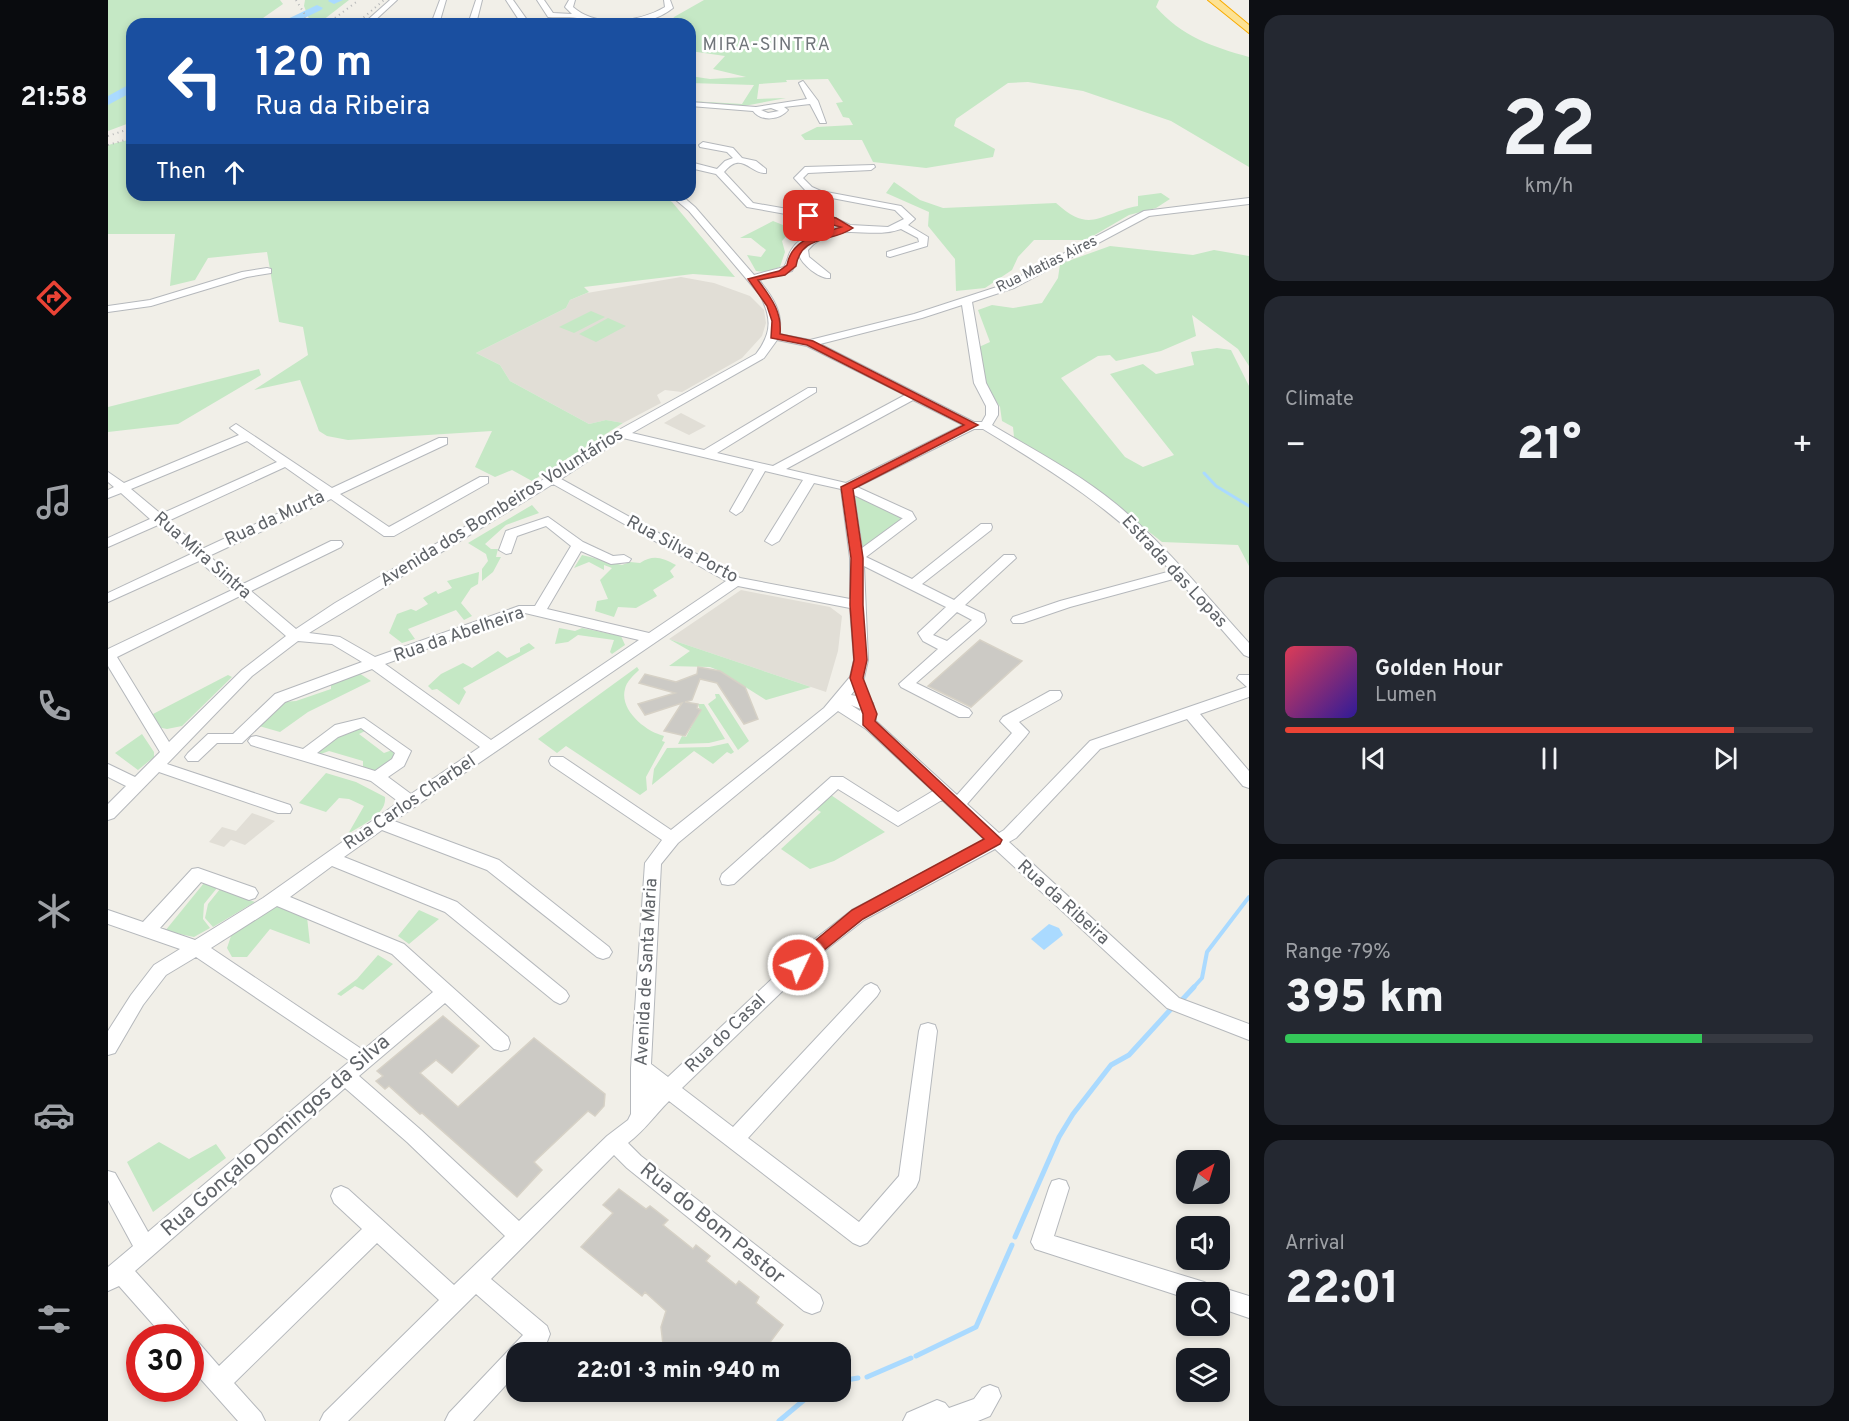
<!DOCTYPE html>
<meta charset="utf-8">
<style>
body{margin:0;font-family:Overpass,sans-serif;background:#242831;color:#f1f3f6;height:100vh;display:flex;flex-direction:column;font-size:22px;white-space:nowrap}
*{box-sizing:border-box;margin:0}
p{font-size:20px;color:#9ea1a6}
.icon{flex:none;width:33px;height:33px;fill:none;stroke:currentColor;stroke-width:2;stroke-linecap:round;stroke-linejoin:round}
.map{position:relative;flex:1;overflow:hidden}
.side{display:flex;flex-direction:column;gap:15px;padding:15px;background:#0d0f14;width:600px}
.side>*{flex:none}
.top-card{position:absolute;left:18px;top:18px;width:570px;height:183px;border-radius:18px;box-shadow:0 3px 9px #0003;background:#1a4fa0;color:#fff;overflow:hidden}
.needle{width:39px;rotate:38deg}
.buttons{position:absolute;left:1068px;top:1150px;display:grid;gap:12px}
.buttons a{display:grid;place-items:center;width:54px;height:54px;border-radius:12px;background:#171b24;box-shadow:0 3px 9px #0003;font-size:30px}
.speed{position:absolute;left:18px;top:1324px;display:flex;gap:12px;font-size:30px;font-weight:700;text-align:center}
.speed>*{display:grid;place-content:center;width:78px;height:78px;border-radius:50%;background:#171b24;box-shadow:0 3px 9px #0003;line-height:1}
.speed .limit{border:9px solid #d22;background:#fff;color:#111}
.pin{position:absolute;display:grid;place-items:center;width:51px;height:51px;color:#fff;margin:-26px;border-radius:12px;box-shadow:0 3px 9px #0006}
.me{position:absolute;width:66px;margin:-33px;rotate:47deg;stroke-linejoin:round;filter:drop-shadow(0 0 4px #0008)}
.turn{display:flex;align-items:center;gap:21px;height:126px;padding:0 30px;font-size:27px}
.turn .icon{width:78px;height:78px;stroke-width:2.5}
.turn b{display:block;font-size:42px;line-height:51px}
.then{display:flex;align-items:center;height:57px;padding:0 30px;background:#0003;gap:12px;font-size:22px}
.big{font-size:45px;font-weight:800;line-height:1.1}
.side .widget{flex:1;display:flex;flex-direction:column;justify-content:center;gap:9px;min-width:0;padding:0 21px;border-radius:18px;background:#242831}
.side .dial{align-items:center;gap:0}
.dial b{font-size:78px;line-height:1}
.song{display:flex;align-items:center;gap:18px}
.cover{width:72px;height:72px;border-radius:9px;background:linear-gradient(135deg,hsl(350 70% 55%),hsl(250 70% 35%))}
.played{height:6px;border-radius:3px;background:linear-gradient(90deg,#ea4335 85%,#363941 85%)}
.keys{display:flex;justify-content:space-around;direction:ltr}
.heat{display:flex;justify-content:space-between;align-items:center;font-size:33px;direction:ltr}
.charge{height:9px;border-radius:4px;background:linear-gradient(90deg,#34c759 79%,#363941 0)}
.trip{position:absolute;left:398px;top:1342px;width:345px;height:60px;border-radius:18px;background:#171b24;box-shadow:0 3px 9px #0003;font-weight:800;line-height:60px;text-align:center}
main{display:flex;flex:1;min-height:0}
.tab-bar{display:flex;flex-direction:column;width:108px;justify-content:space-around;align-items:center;background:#090b0e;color:#9ea1a6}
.tab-bar .icon{width:42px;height:42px}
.tab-bar .current{color:#ea4335}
.tab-bar b{font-size:27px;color:#f1f3f6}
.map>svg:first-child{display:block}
.education{fill:#e1ded6}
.green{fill:#c5e8c5}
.water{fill:#aadaff}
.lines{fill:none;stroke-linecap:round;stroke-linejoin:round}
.stream-far2{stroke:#aadaff;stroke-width:3}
.stream-far1{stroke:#aadaff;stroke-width:4}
.stream{stroke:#aadaff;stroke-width:5}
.river{fill:#aadaff;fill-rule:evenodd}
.building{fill:#cccac5;stroke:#d6d1c6;stroke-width:1.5}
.minor-casing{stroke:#b5b8bc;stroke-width:2}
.highway-casing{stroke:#f9ab00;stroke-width:2}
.minor{fill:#fff;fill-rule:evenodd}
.highway{fill:#fde293;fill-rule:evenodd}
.rail{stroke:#b6b7b8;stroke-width:2;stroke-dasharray:1 4;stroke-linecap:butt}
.route{fill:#ea4335;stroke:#982c22;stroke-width:1.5}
.labels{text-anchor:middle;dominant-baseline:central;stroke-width:5;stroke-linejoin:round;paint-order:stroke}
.far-street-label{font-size:15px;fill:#5f6368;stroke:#fff}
.far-quarter-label{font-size:18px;letter-spacing:1.5px;fill:#70757a;stroke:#fff}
.street-label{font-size:18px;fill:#5f6368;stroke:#fff}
.near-street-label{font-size:21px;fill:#5f6368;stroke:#fff}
</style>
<main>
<nav class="tab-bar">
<b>21:58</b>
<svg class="icon current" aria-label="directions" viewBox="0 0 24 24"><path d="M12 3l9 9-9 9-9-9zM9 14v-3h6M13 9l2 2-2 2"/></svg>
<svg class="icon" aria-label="music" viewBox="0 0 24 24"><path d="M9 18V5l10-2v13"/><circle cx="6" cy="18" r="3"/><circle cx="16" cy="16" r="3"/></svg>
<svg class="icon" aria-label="phone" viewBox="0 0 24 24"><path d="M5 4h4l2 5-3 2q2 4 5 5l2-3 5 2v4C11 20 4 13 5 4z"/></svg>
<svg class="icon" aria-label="climate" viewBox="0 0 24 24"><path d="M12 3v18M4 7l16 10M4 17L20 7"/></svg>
<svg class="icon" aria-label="car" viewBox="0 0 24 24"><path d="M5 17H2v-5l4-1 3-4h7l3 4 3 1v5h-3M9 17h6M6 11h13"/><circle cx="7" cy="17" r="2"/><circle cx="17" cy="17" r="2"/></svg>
<svg class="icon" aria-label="filters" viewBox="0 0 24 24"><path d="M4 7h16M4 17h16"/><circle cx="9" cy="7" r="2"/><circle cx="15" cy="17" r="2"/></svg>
</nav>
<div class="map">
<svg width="1141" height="1421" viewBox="0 0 1141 1421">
<rect width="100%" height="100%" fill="#f1efe8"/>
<path class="education" d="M573 277 606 283 642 296 656 310 658 323 654 336 634 358 574 392 557 390 549 395 553 403 515 423 498 420 481 424 402 381 392 365 368 353 458 308 462 300 479 293Z
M573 413 598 426 581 435 556 423Z
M633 590 722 607 734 616 730 651 718 692 561 639Z
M144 813 167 821 137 845 123 840 116 847 101 842 114 827 128 831Z"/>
<path class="green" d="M0 0H172L175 4 155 18 153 24H24V122L0 131Z
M197 0H241L210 24H203L196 6Z
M596 0H1051L1048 7C1073 36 1105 47 1141 57V167L1063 121 975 91 920 82 900 83 848 119 846 126 887 149 885 157 818 168 765 162 754 140H697L693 135 709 127 745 125 741 118 735 117 728 103 735 102 720 79 678 80 679 82 651 84 649 99 678 98 636 106 582 101 634 104 646 85 582 83V76L602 79 638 77 605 69 617 56 582 51V24H562L566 17Z
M24 139V195H552L564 202 627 277 585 274 476 287 481 292 462 300 458 308 368 353 392 365 402 381 481 424 498 420 515 423 424 481 404 470 387 477 367 467 384 431 240 440 219 436 211 431 192 380 146 390 200 355 195 327 171 322 159 252 100 258 87 280 62 286 67 234H0V145Z
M786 182 812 200 835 208 948 203C983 235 992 213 1030 206V196L1053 193 1062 199 1048 208 1021 215 978 240H926L910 257 904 270 877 288 848 291 847 259 820 226 821 212 778 193Z
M665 221 675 225 678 223 688 225 674 241 677 252 672 267 657 272 648 271 639 255 653 257 658 250 643 238H632Z
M1002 246 1085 255 1106 250 1141 256V366L1130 349 1084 315 1088 336 1053 351 1008 361 1002 355 990 356 953 378 1017 457 1035 467 1066 455 1002 374 1035 364 1048 374 1086 365 1083 352 1109 348 1123 350 1141 386V566L1130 545 1054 542 975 480 906 437 905 427 894 421 892 407 879 386 871 347 882 342 870 310 884 305 905 308 934 303 950 278 952 264Z
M483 311 497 317 466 333 451 327Z
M500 318 518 326 488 342 471 334Z
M151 369 153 375 70 424 0 432V407Z
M746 493 798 517 753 551Z
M424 505 431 513 398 525 377 544 383 549H390L388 557H393L385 572 374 581V569L380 561 378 554 360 543Z
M474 555 514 565 522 562 532 563C546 554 554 558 568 565L562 571 566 577 545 590 549 596 528 608 510 607 506 617 487 611 489 601 500 599 492 580 504 568 496 565V570L481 562 466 568Z
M371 572 370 584 363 588 353 603 364 616 356 620 348 610 300 629 307 639 294 643 281 633 289 614 303 609 308 611 320 604 315 598 328 591 330 594 344 588 339 581Z
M451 628 467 631 474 628 513 636 517 645 504 654 502 652 506 640 470 635 460 642 447 644Z
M561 639 703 687 658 700 612 671 602 667 561 666 582 651Z
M421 643 427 648 355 688 358 692 351 705 329 689 324 690 320 686 333 674 355 663 364 668 390 651 399 658 412 652V648Z
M529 667 531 670C526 675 518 682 517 689 511 710 538 732 556 736L554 741 557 742 538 777 539 790 532 795 458 746 449 753 430 739Z
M251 673 263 681 200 712 172 732 151 726 175 702 188 701 223 689V682Z
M120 675 124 677 74 726 59 729 49 727 45 714Z
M607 694H611L641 741 630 750 600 704 608 698Z
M590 704H596L617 739 601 743 570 744 574 736 578 737 592 710Z
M245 728 259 730 251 734 276 753 287 749 290 754 279 766 267 772 255 769V761L221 751 210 755 205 753Z
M34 734 46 752V757L30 770 7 753Z
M620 743 626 752 623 754 619 752 605 764 586 751 544 785 546 769 559 748 601 747Z
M218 773 248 782 277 797C279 815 253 825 240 834L256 806 241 799 231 798 218 812 191 803Z
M720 793 777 832 726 861 702 869 673 849 713 812 708 809 669 843Z
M96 883 109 888 96 904 95 919 102 928 86 937 57 931Z
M112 889 147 902 105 927 97 918 100 904Z
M168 902 199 917 202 944 162 929 139 957H124L119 948 123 936 133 926Z
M311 910 331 919 301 944 290 936Z
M270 955 285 964 255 990 247 986 233 996 229 994 249 979Z
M51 1142 81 1159 108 1144 118 1158 45 1212 19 1162Z"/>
<path class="water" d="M941 924 951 928 955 935 936 950 923 939Z"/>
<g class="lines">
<path class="stream-far2" d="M1096 473 1108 486 1141 506"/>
<path class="stream-far1" d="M1084 989 1094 978 1099 952 1141 897"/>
<path class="stream" d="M1072 1002 1086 987
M907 1237 951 1137 965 1114 1003 1065 1021 1055 1063 1009
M808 1356 868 1327 904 1245
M759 1377 803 1358
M732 1381 750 1378
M671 1421 702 1395"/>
<path class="river" d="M235 0 226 4 220 1 221 0Z
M209 5 215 8 213 10 184 24H169Z
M24 83V92L0 105V96Z"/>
</g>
<path class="building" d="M872 640 914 661 863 707 820 686Z
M590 667 612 671 637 687 650 719 636 724 609 683 592 679 584 700 577 702 590 704 589 708 593 710 577 736 556 731 574 703 537 715 530 704 567 693 531 683 537 674 568 682 589 674Z
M335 1016 371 1046 344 1073 328 1060 312 1073 350 1107 426 1038 497 1094 496 1106 487 1116 480 1111 426 1162 434 1170 409 1197 314 1113 312 1114 281 1086 277 1089 268 1081 275 1076 269 1071Z
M511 1189 538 1209 542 1206 560 1220 555 1225 585 1249 588 1245 602 1256 598 1261 628 1285 631 1281 651 1297 648 1303 675 1325 654 1353H556L553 1327 558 1311 537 1292 534 1296 473 1247 505 1213 495 1205Z"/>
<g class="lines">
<defs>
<path id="minor" d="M282 0H289L263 24H255Z
M332 0H338L331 24H323Z
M368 0H374L368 24H360Z
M398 0H405L422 24H394L411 20Z
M429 0H436L445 13 464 14 457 7 461 0H467L465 7C488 28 532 22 557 7L556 0H562L565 8C540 28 502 26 473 19 463 16 451 18 440 17Z
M695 81 710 101 718 123H712L702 104 676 107 680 110C672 120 653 122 645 111L582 106V102L648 107 699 99 691 83ZM663 108 671 111 660 113 653 110Z
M595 142 625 148 634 158 648 161 658 169V173C642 174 634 150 616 172L645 203 725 217 742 225 780 227 796 219 787 210 708 195 698 191 686 178 697 167 766 165 767 167 763 170 700 173 695 178 704 187 713 191 793 206 807 219 800 225 820 237 819 246 782 257 779 256V252L811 242 810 238 793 229C759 241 728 218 700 250L701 257 722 274V278C712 279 694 265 691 255L684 271 651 280C664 296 676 313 671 334L702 340 806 314 898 284 1036 211 1141 198V204L1041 216 906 288 864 302 878 383 890 406V415L884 425C926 450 970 473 1008 504 1058 545 1098 596 1141 643V657L1136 655 1069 578 962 607 915 623H905L903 620 905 617 952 601 1063 571C1007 510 946 472 875 429H866L749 487 804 512 808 519 758 557 804 579 873 524H883L884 527 883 530 814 584 846 600 896 555H906L908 558 857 605 876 614 878 621 876 624 808 683 861 709 864 713 861 717H851L793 687 791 684 830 649 815 641 810 633 838 607 756 566 760 660 756 678 743 695 755 697 765 703 768 721 849 795 904 733 892 721 895 717 942 691H952L954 695 952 699 911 722 921 732 918 736 859 804 891 833 896 830 982 741 1139 687 1129 678 1131 675H1141V697L1092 714 1141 771V788L1135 786 1079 719 992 749 908 838 901 842 1071 998 1141 1024V1040L1059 1008 887 849 756 920 715 952 574 1088 625 1127 757 986 763 983 769 986 772 991 769 996 640 1138 751 1222 791 1176 811 1031 813 1025 820 1023 827 1025 829 1031 811 1180 808 1187 759 1243 752 1246 745 1243 561 1101C547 1115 536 1131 520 1143L533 1156 712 1295 715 1303 712 1311 704 1314 696 1311 519 1168 506 1155 383 1279 439 1326 442 1334 439 1342 428 1353H408V1374L365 1421H337L341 1413 415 1335 368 1294 240 1421H212L216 1413 331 1300 269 1243 126 1383 153 1413 157 1421H130L82 1367V1338H57L11 1286 0 1291V1267L25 1246 0 1200V1171L7 1173 40 1232 242 1061 88 957 58 975 35 1005 7 1053 0 1055V1031L23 995 46 965 72 949 0 924V910L35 922 84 869 90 868 147 888 150 893 147 898 141 900 93 882 52 928 87 940 155 898 291 802 263 781 143 745 140 741 143 737 148 736 195 749 227 725 256 718 303 751 296 766 280 777 303 794 372 747 264 669 177 702 134 743H109L90 761H80L77 757 80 753 100 734H125L167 694 254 662 224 644 190 641 144 676 59 764 182 805 184 809 182 813H170L51 772 6 818 0 820V804L18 786 0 777V764L27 777 52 752 0 666V649L124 590 91 561 0 602V593L83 554 50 525 0 547V538L42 519 13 493 0 498V490L6 487 0 482V472L16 483 131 435 122 428 128 424 224 488 331 438H339V444L232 494 281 527 372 477H380V483L286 536H276L223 499 101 556 135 584 223 541H233L235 544 233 547 143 591 188 629 227 603 413 494 509 431 648 354C664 333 664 318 652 295L581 211 562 195H573L587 207 646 275 676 267C680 261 680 254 684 249 692 235 716 230 731 227L722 222 639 207 608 174 582 168V162L609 169 617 161 625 158 619 152 592 147 591 145ZM854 305 866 383 878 406V415L874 422H866L712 344 814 318ZM669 340 699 346 797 395 665 466 609 453 708 392V388H700L596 450 524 433 656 358ZM805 400 855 425 738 483 678 469ZM515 438 646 469 622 511 628 515 634 511 657 471 695 480 657 541 664 545 671 541 706 483 733 489 742 558V599L632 578 453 479ZM139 441 169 462 53 514 23 489ZM177 467 214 493 94 549 60 521ZM445 484 618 581 541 633 439 609 473 551 503 564 521 562 523 559 516 555 505 556 475 542 440 517 398 531 391 550 398 554 403 553 409 536 438 526 463 546 427 606H411L267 657 232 637 201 633ZM746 495 794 518H795L754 548ZM630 586 742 608 746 660 742 677 716 708 563 830 455 757H443L441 761 443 765 554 840 537 863 523 1068V1114L520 1120 499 1136 411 1221 313 1130 251 1076 337 1003 386 1049 393 1051 400 1049 402 1043 400 1037 296 944 182 897 224 866 337 912 446 1001 452 1004 458 1001 461 996 458 991 349 902 236 857 274 830 379 870 489 957 495 959 501 957 504 952 501 947 391 860 286 821ZM132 596 178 636 134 670 61 742 9 657ZM849 612 864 620 839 641 825 635ZM417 613 531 640 383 740 277 664ZM743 705 753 709 752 711ZM730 711 758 729 825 791 790 812 735 777H723L614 874 612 879 614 884 620 885 626 884 730 789 790 826 834 800 877 840 744 910 703 942 560 1077 543 1064 553 864 570 843ZM253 728 287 753 284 759 267 771 209 753 230 737ZM169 906 284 954 325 992 255 1050 103 948ZM237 1088 299 1142 397 1236 346 1285 240 1189 233 1186 226 1189 223 1196 226 1203 254 1229 111 1366 90 1342 83 1339 80 1330 27 1271Z
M159 268 163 269V273L139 277 43 306 0 312V306L42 300 134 272Z
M951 1179 958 1181 961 1188 946 1236 1096 1282 1104 1286 1106 1290 1112 1287 1141 1296V1318L1112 1308V1293H1078V1298L927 1249 923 1242 941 1188 944 1181Z
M882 1385 890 1388 893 1396 882 1416 870 1421H795L799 1413 829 1400 837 1403 841 1408 866 1399 874 1388Z"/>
<path id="highway" d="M1100 0H1111L1141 25V33Z"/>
</defs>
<use href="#minor" class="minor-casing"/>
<use href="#highway" class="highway-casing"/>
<use href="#minor" class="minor"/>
<use href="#highway" class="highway"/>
<path class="rail" d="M188 0 196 13 198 24
M219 24 251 0
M248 24 276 0
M0 136 24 128
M0 145 24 138"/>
</g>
<path class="route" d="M701 213 728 218 745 228C724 243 693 234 688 266L677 275 650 280C663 298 674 311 672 334L705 341 870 425 745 489 755 558V605L759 660 755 678 769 714 767 721 894 840 892 844 755 919 690 971 684 969 682 965 684 960 744 910 876 839 755 725V714L742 678 746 660 742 605 743 558 733 487 856 425 699 345 663 338 664 321 659 306 640 279 671 271 679 265C684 238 710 235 733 227L698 218Z"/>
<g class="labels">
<g class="far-street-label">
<text transform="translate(939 265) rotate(-26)">Rua Matias Aires</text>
</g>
<g class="far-quarter-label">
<text x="659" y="45">MIRA-SINTRA</text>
</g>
<g class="street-label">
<text transform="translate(394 508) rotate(-32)">Avenida dos Bombeiros Voluntários</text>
<text transform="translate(167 519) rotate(-25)">Rua da Murta</text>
<text transform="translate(574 550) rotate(28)">Rua Silva Porto</text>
<text transform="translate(94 556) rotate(41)">Rua Mira Sintra</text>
<text transform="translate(1066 572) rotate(47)">Estrada das Lopas</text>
<text transform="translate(351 635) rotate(-19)">Rua da Abelheira</text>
<text transform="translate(302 803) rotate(-34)">Rua Carlos Charbel</text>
<text transform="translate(955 903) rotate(42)">Rua da Ribeira</text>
<text transform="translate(539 972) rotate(-87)">Avenida de Santa Maria</text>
<text transform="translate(618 1034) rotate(-44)">Rua do Casal</text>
</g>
<g class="near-street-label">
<text transform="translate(168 1136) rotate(-41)">Rua Gonçalo Domingos da Silva</text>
<text transform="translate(604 1224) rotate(39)">Rua do Bom Pastor</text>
</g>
</g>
</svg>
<div class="buttons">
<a><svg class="needle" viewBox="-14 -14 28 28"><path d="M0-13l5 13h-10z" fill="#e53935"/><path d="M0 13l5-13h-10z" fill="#9ea1a6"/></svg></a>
<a><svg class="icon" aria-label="sound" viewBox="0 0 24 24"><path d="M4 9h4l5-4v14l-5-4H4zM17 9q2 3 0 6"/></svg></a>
<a><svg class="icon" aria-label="search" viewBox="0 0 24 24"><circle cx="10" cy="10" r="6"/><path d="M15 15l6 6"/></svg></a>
<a><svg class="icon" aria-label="layers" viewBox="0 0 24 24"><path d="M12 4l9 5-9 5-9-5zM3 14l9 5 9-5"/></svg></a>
</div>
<div class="speed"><div class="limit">30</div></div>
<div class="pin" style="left:701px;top:216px;background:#d93025"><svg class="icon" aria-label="arrive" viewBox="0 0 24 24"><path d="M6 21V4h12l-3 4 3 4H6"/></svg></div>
<svg class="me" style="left:690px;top:965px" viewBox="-20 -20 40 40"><circle r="17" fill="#ea4335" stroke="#fff" stroke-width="3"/><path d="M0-11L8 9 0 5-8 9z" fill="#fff"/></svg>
<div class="trip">22:01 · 3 min · 940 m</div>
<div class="top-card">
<div class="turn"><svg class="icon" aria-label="left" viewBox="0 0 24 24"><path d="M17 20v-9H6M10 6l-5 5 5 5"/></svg><div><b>120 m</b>Rua da Ribeira</div></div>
<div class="then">Then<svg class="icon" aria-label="ahead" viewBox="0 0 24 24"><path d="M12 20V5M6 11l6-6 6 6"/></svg></div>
</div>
</div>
<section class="side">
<div class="widget dial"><b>22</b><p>km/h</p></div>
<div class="widget"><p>Climate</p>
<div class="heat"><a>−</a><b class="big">21°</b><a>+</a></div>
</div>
<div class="widget">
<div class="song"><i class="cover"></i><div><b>Golden Hour</b><p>Lumen</p></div></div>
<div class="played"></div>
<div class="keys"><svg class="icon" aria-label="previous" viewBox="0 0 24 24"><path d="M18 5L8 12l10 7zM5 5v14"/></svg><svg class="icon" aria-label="pause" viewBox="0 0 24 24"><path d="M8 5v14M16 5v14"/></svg><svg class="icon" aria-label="next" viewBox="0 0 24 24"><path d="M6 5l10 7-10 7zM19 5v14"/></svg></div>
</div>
<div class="widget"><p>Range · 79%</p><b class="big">395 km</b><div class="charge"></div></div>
<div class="widget"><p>Arrival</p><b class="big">22:01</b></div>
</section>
</main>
